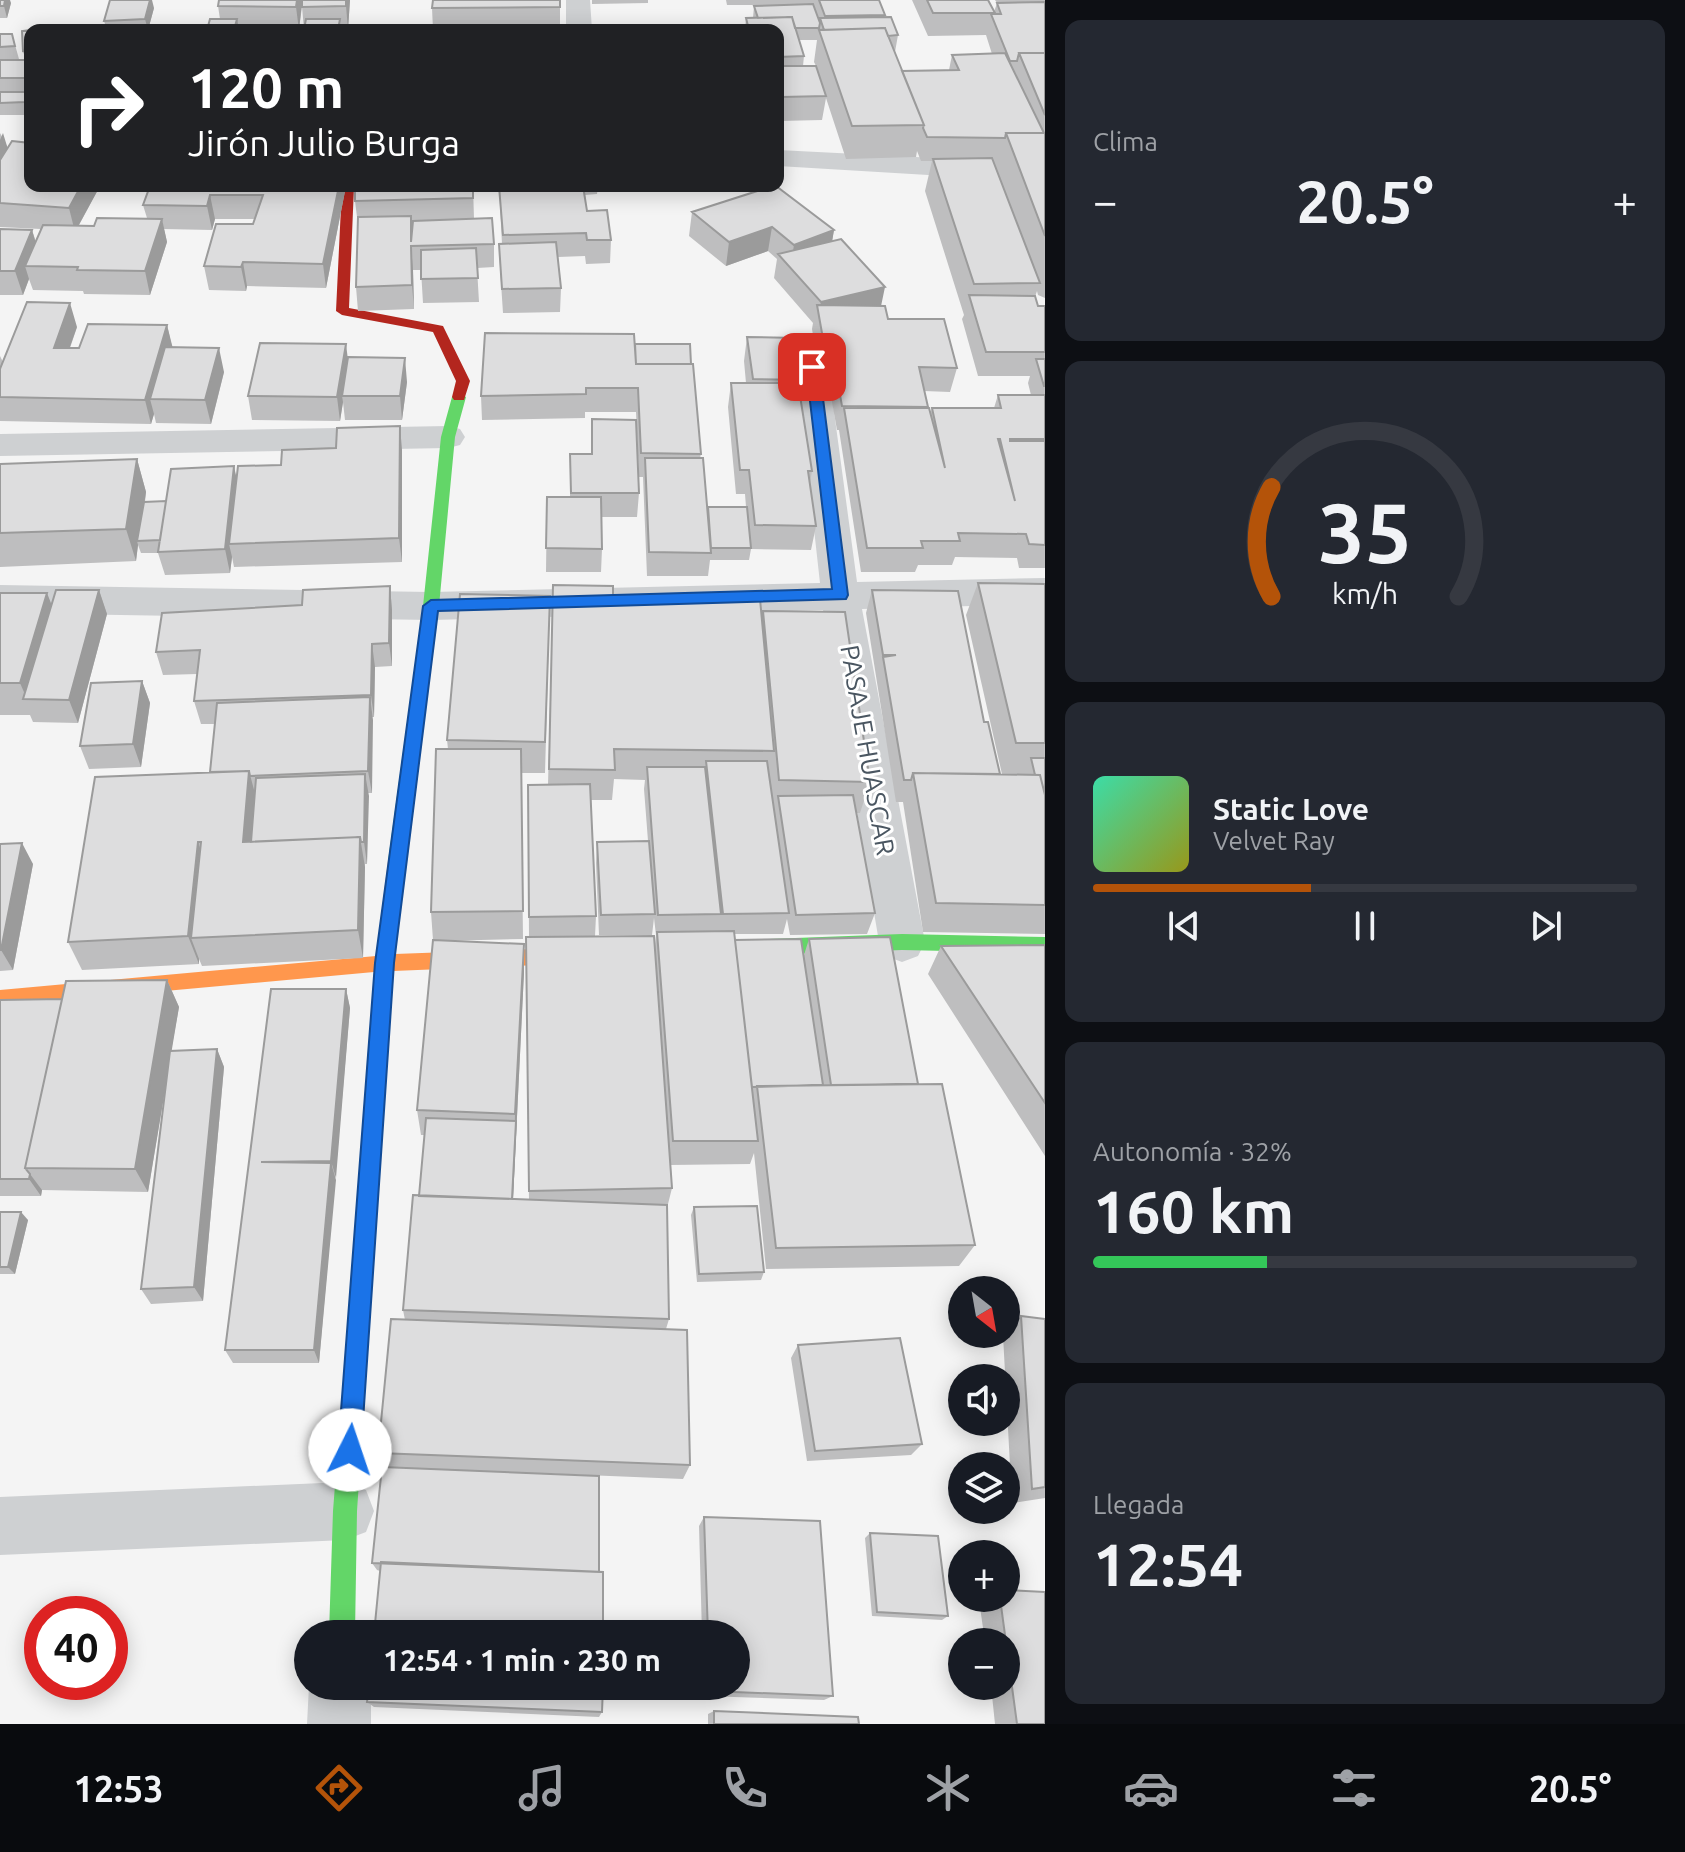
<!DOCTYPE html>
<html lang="es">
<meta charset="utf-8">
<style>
body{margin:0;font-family:Ubuntu,sans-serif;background:#242831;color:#f1f3f6;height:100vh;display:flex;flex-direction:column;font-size:30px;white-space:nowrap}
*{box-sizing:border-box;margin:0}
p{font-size:26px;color:#9ea1a6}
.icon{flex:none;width:44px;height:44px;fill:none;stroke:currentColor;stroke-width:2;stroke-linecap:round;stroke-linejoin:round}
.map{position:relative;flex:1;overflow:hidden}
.panel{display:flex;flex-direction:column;gap:20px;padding:20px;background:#0d0f14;width:640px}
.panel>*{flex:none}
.guide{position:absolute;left:24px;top:24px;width:760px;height:168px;border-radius:16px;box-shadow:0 4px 20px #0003;background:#202124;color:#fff;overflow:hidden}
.needle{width:52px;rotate:149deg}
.controls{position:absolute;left:948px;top:1276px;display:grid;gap:16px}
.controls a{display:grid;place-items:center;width:72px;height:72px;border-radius:50%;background:#171b24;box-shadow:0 4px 20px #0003;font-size:40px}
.speed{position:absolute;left:24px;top:1596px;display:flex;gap:16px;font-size:40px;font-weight:700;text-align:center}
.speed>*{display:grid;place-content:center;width:104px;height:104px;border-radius:50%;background:#171b24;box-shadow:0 4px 20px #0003;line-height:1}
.speed .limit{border:12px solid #d22;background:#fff;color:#111}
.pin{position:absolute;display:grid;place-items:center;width:68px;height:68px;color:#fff;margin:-34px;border-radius:16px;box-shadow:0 4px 12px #0006}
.me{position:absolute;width:88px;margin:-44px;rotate:4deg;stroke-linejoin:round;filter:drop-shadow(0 0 6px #0008)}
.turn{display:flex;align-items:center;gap:28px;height:168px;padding:0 32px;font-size:36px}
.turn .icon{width:104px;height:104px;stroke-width:2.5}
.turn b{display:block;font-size:56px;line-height:68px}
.big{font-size:60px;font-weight:700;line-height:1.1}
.panel .tile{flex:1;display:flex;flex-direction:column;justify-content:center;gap:12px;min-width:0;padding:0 28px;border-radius:16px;background:#242831}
.panel .dial{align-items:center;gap:0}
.dial svg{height:208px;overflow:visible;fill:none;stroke:#363941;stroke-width:7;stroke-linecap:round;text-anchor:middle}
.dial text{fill:#f1f3f6;stroke:none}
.song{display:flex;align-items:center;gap:24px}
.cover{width:96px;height:96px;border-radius:12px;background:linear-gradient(135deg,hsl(160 70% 55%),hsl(60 70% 35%))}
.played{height:8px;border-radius:4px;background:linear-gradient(90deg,#b45309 40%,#363941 40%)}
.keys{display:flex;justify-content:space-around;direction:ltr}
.heat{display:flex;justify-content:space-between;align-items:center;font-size:44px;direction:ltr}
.charge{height:12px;border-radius:6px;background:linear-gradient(90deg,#34c759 32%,#363941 0)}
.trip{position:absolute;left:294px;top:1620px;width:456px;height:80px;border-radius:40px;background:#171b24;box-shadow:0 4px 20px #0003;font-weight:700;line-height:80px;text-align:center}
.menu{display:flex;height:128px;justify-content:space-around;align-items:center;background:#090b0e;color:#9ea1a6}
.menu .icon{width:56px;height:56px}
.menu .active{color:#b45309}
.menu b{font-size:36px;color:#f1f3f6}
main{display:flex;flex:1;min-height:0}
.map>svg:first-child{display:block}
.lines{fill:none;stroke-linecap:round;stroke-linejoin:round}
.street{fill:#ced0d2;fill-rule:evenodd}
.fast{fill:#63d668;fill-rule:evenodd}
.slow{fill:#ff974d;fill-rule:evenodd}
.jam{fill:#b3261e;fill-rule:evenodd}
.wall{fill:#bebebf;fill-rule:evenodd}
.shaded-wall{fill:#9b9b9b}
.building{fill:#ddddde;stroke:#9b9b9b;stroke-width:2;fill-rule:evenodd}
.route{fill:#1a73e8;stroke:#114b97;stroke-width:2}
.labels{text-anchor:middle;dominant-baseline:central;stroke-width:6;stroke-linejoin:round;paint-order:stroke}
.street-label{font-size:26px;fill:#4a5661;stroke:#fff}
</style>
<main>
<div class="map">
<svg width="1045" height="1724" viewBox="0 0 1045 1724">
<rect width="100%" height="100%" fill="#f4f4f4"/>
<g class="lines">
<path class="street" d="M566 0H590L592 30H566Z
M778 150 995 161 1045 159V177L995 179 778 166Z
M812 357 824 360 828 367 857 582 1045 578V604L862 609 925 942 918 956 902 962 886 956 879 942 823 610 431 620 0 613V585L431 592 820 583 796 367 800 360Z
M448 426 460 429 465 437 460 445 448 448 0 456V434Z
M345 1482 366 1490 374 1511 366 1532 345 1540 0 1555V1497Z
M309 1686H371V1724H307Z"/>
<path class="fast" d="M459 393 466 397 455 437 439 606 406 861 403 866H391L388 861 423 606 441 437 452 397Z
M902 934 1045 937V953L902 950 744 956 737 954 735 948 737 942 744 940Z
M359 1306 367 1309 370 1317 357 1511 355 1634H329L333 1511 348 1317 351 1309Z"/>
<path class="slow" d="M397 854 403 856 406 861 395 954 587 947 594 949 596 955 594 961 587 963 393 971 370 1317 367 1325 359 1328 351 1325 348 1317 374 972 0 1006V990L376 956 388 861 391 856Z"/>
<path class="jam" d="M342 186H354L349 308 443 326 470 381 464 400H454L452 397 456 381 433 332 342 315 336 311Z"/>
</g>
<path class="wall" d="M0 0 11 3 7 18H0Z
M302 0H350L348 29H341V30L239 29 220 19 218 6ZM302 7 304 29H299Z
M560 0V30H565H433L432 8Z
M592 0H648V3L592 4Z
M726 0H879L885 15 884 17 898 35 895 52 902 71 949 70 952 55 992 54 986 35 928 36 912 0H988L994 12 997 3 995 0H1045V298L1038 295 1037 291 1035 297 1038 306H1045V568H1019L1017 558 955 557 952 565H918L915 572H861L839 430H837L830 391H822L812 329 813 323 774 278 777 259 768 251 726 266 689 236 692 212 834 230 832 241 881 306 888 319 957 368 950 392 924 391 928 408 930 415 932 408H994L998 395H1031L1028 383 1030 376H978L962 319 964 315 925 191 932 161H921L917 151 916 157 846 159 826 98 822 120 779 121 778 30H745L746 18H753L754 6 762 5H727ZM799 40H817L814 62 816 66H803L804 56Z
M154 8 148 30H107L104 21Z
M30 30V110L28 115H0V60H26Z
M0 34H12L19 59H0Z
M0 133 8 148 100 186 79 225 94 226 147 218 143 205 150 186H346L326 288 247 286 246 291 209 290 204 266 253 224 255 219H215L212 230 164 229 167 242 150 295 84 294 83 291 33 290 29 279 23 295H0V229L32 230 36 242 41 229 0 227Z
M473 186 474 219 494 244V267L477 268 479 302 423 303 421 270H413L414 309 358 311 356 287 358 225 355 201Z
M499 186H598L597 194 585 195 587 211 611 240 610 263 586 264 585 256 558 257 561 288 560 312 503 313 500 268 499 244H502Z
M167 325 172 347 224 372 211 424 156 423 154 414 151 424 0 421V356L3 362 77 327 70 348H79Z
M747 337 804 380 800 396 812 471 810 483 816 526 811 550 751 549 749 560H710L708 576H647L643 477H639L636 412H585V418L482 420 481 396 635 344 691 364 701 454 700 458 707 508 746 507 745 494H736L728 407 731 383H746L744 361Z
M348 362 407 382 402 420H345L343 402 340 421 252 420 248 396Z
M592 419 639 493 637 517H602V549L601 572H546L547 497H570V454H591Z
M402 450V562L234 567 232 557 230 573 165 575 158 553H141L138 545 136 561 0 567V464L137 459 146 492 145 502 166 501 234 466 236 478 281 465Z
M978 583 1045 584V934L923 932 903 802H896L866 613 872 590 984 722 1000 774H1002L966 615Z
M553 585 613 599 762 617 763 611 870 782 860 813H856L875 913 867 934 790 935 787 919 783 934H734L735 940 804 955 809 939 918 1084 975 1245 959 1266 766 1269 754 1153 750 1164 670 1165 672 1188 667 1208 669 1319 666 1329 690 1465 683 1479 537 1473 380 1571 377 1570 372 1563 383 1467 378 1453 405 1320 403 1310 419 1196 425 1135H421L417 1110 433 940 431 912 448 749 447 740 550 596 545 773H521L523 939 441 941 524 972 513 1199 529 1200 526 965 529 937 528 785H548ZM614 779 645 780 644 789 648 841 597 842 596 863 599 935H652L654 918 656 935 655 946 595 936 596 916 591 800H612Z
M390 586 392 610V666L375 667 374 717H372V793H368L367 864H365L363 958 202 966 199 959V964L82 970 68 942 210 772 215 724H201L194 701 197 674 163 675 156 652 302 605Z
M99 590 107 614 78 723 33 722 30 715H0V593L52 604Z
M142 681 150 703 141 767 89 769 80 746Z
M0 844 33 864 13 970 0 971Z
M1045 945V1156L928 974 941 946Z
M167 980 179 1007 171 1051 217 1049 224 1067 203 1301 151 1304 141 1289 166 1083 148 1192 42 1190 41 1196H0V1000L62 999Z
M346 989 350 1008 319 1363H233L225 1350Z
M694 1207 764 1272 761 1280 697 1282 691 1215Z
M0 1212 28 1220 15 1274H0Z
M1021 1316 1045 1319V1498L1012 1503 1003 1335 1006 1334V1331Z
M798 1345 922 1444 911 1455 807 1461 791 1358Z
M704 1517 833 1696 824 1700 704 1696V1686H736V1634H702L699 1526Z
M870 1533 948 1616 942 1620 872 1616 865 1538Z
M983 1598H1006L1045 1724H995L991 1686H1006V1642H985L979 1600Z
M367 1702 602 1712 599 1717 374 1707Z
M714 1711 859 1724H708V1714Z"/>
<path class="shaded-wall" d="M5 0H10L11 3 7 18 4 6Z
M150 0H152L154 8 148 30 145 19Z
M297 0H302V2L299 30 296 7Z
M346 0H350L348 29 346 6Z
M237 19 239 30H234Z
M30 50V63H27L23 51Z
M29 92 30 110 28 115 25 102Z
M3 133 10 156 0 184V140Z
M81 186H100L75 232 69 208Z
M339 186H346L326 288 323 264Z
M210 195 215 219 212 230 207 206Z
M162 219 167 242 150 295 145 271Z
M772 227 768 251 726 266 729 242Z
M32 230 39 254 25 266 29 279 23 295 15 271Z
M834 230 830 254 790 269 794 245Z
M411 246 413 270 414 309 412 285Z
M243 262 247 286 246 291 241 267Z
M885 287 880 311 818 314 821 302Z
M70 303 77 327 61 372 54 348Z
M167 325 173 349 150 399 154 414 151 424 145 400Z
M346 344 349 368 342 396 343 402 340 421 337 397Z
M219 348 224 372 211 424 205 400Z
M405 358 407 382 402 420 400 396Z
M400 426 402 450V562L399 538Z
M137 459 146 492 139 541H137L138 545 136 561 126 529Z
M234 466 239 490 229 544 232 557 230 573 225 549Z
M390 586 392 610V666L389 643Z
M99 590 107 614 78 723 69 700Z
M47 593 60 626 27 699 20 683Z
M372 644 375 667 374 717 371 695Z
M142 681 150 703 141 767 133 744Z
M370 697 373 720 372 793 368 771Z
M249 771 257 801 253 848 243 842Z
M365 774 369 796 367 864 364 842Z
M360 837 365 867 363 958 358 930Z
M198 842 208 872 191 938 199 959V964L188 936Z
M22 843 33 864 13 970 1 950Z
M524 944V972L512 1220 515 1114Z
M167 980 179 1007 148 1192 135 1169Z
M346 989 350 1008 336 1178 331 1161Z
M217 1049 224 1067 203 1301 194 1287Z
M331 1163 336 1180 319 1363 314 1350Z
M30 1174 42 1190 41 1196 29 1179Z
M21 1212 28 1220 15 1274 8 1267Z"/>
<path class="building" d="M0 0H5L4 6H0Z
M110 0H150L145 19 104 21Z
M219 0H297L296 7 218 6Z
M302 0H346V6L302 7Z
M433 0H560V7L432 8Z
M819 0H879L885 15 825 16Z
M927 0H988L995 13H933Z
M1045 2V53H1019L1017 61H1010L991 14H1001L997 3Z
M813 4 820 23 819 28H795L792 17 758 18 754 6Z
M792 17 804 56 778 57V30H749L746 18Z
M891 17 898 35 888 36 885 28 824 30 820 18Z
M210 19H237L234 30H207Z
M306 19H340L338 30 304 29Z
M53 27V30H30V50L23 51 22 31Z
M465 27H515V30H465Z
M885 28 924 125 852 126 819 30Z
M268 29H334V30Z
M0 34H12L15 46 0 47Z
M1005 53 1044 133H1006L1005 138 927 137 923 128 924 125 902 71 959 70 952 55Z
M1019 53H1045V115Z
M0 60H30V72L28 78H0Z
M778 66H816L826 96 782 97 778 82Z
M0 92H29L25 102 0 103Z
M1006 133H1045V236Z
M12 141 30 143V186H81L69 208 0 203V160Z
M992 158 1040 283 974 284 933 159Z
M150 186H339L323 264 243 262 241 267 204 266 216 224H253L263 195H210L207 206 143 205Z
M355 186H473V198L355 201Z
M499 186H583L587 211 607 210 611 240H587L586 233 503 235Z
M773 186H776L834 230 794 245 772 227 729 242 692 212Z
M411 216V242L413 221 492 218 494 244 411 246 412 285 356 287 358 217Z
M97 218 162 219 145 271 77 270 78 267 25 266 43 225 94 226Z
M0 229 32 230 15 271H0Z
M841 239 885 287 821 302 778 254Z
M556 242 561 288 502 289 499 244Z
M476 248 478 278 421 279V250Z
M969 295 1035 296 1038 306H1045V352H986Z
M27 302 70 303 54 348H79L88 324 167 325 145 400 0 397V369Z
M817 305 885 306 888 319H944L957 368 919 367 928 407 842 406 835 367H828Z
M485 333 634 334 636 364H693L701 454 641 453 638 388H586V394L481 396Z
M747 337 797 338 804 380 753 379Z
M260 343 346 344 337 397 248 396Z
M635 344H690L691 364H636Z
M165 347 219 348 205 400 150 399Z
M348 357 405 358 400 396H342Z
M1036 359H1045V386H1044Z
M731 383H798L812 471H808L816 526 755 525 749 470H740Z
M998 395H1045V439H1010V441H1045V545L1029 544 1026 534 958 533 960 541H921L923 548H867L844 408H929L945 468 932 408H1001ZM998 439H1000L1015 501Z
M592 419 636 420 639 493H571L570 454H592Z
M400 426 399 538 229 544 238 466 281 465 282 450 336 448 337 428Z
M645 458H703L711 553 649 552Z
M137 459 126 529 0 533V464Z
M234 466 225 549 158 552 171 469Z
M547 497H601L602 549 546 548Z
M166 501 160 540 137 541 144 502Z
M708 507H747L751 548H711Z
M978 583 1045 584V743H1016Z
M553 585 613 586V599H760L774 751 614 749 615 770 549 769Z
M390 586 389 643 372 644 371 695 194 701 200 650 156 652 162 613 302 605 303 590Z
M56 590H99L69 700 23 699Z
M872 590 958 591 984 722H988L1000 774 913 773 911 780H904L883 657 896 655H883Z
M0 593H47L20 683H0Z
M460 594 550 596 545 742 447 740Z
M763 611 845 612 870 782 779 780Z
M142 681 133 744 80 746 91 683Z
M370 697 368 771 250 776 249 771 210 772 217 703Z
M436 749H521L523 911 431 912Z
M1031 758H1045V795L1040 775H1035Z
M706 761H767L789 913 723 914Z
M647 767H705L721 914 658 915Z
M249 771 243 842 360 837 358 930 191 938 201 842H198L188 936 68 942 95 777Z
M913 773 1040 775 1045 795V905L936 903Z
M365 774 364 842H361L360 837 251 842 256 778Z
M590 784 596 916 529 917 528 785Z
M853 795 875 913 796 915 778 796Z
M649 841 655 914 601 915 597 842Z
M22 843 1 950H0V844Z
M734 931 758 1141H673L657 932Z
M654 936 672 1188 529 1191 526 937Z
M890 937 918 1084 831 1085 809 939Z
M801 939 823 1085 752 1087 735 940Z
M433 940 524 944 515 1114 417 1110Z
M1045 945V1103L941 946Z
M167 980 135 1169 25 1168 66 981Z
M271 989H346L331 1161 261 1162 331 1163 314 1350H225Z
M62 999 25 1168 30 1174 29 1179H0V1000Z
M217 1049 194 1287 141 1289 170 1051Z
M942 1084 975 1245 776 1248 757 1086Z
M426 1118 516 1121 512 1199 419 1196Z
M413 1195 667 1205 669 1319 403 1310Z
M757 1206 764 1272 699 1274 694 1207Z
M0 1212H21L8 1267H0Z
M1021 1316 1045 1319V1487L1032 1489Z
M391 1319 687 1330 690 1465 378 1453Z
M900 1338 922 1444 815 1451 798 1345Z
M382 1467 599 1476V1572L372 1563Z
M704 1517 820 1521 833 1696 710 1691V1686H736V1634H708Z
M870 1533 938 1536 948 1616 877 1612Z
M381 1562 603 1572V1634H374Z
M1006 1590 1045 1592V1724H1017L1000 1598H1006Z
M369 1686H603L602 1712 367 1702Z
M714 1711 858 1717 859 1724H714Z"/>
<path class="route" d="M812 363 819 367 848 595 846 599 438 611 394 963 361 1450 358 1458 350 1462 341 1458 338 1450 375 963 423 606 431 600 832 589 806 367Z"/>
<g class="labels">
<g class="street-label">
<text transform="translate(868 750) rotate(80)">PASAJE HUASCAR</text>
</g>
</g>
</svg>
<div class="controls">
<a><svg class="needle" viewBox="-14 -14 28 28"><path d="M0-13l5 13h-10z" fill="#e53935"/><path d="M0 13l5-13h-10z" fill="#9ea1a6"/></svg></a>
<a><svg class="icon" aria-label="sound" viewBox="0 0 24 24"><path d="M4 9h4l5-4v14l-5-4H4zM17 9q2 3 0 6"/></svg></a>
<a><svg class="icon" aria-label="layers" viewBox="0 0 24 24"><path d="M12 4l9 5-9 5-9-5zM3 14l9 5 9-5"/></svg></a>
<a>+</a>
<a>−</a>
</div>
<div class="speed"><div class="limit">40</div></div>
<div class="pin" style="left:812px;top:367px;background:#d93025"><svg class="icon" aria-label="arrive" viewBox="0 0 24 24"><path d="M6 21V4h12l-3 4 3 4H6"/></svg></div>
<svg class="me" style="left:350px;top:1450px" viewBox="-20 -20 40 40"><circle r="19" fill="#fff"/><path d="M0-13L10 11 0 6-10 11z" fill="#1a73e8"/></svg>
<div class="trip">12:54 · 1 min · 230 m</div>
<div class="guide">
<div class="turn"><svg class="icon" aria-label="right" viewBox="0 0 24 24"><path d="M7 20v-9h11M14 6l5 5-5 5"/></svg><div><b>120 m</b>Jirón Julio Burga</div></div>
</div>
</div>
<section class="panel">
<div class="tile"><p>Clima</p>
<div class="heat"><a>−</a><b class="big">20.5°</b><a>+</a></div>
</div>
<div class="tile dial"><svg viewBox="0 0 100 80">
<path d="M14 69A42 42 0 1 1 86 69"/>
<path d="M14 69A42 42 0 0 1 14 27" stroke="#b45309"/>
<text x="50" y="56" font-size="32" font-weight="700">35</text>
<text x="50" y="72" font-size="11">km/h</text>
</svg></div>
<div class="tile">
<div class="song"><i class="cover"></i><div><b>Static Love</b><p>Velvet Ray</p></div></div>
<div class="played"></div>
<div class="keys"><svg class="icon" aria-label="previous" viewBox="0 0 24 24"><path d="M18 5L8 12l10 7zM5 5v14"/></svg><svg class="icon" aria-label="pause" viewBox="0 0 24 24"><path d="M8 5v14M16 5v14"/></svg><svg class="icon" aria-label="next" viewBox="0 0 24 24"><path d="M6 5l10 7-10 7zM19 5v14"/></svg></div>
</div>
<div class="tile"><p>Autonomía · 32%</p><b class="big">160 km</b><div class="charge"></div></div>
<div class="tile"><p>Llegada</p><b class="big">12:54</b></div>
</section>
</main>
<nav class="menu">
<b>12:53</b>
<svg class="icon active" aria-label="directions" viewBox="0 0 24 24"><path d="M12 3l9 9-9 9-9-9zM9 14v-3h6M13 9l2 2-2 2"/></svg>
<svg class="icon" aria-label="music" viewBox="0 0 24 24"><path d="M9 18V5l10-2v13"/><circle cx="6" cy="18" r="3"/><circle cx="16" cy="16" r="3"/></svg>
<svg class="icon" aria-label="phone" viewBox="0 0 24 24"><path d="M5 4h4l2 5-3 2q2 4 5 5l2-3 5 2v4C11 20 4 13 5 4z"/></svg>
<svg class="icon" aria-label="climate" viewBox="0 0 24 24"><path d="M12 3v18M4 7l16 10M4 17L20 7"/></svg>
<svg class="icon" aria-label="car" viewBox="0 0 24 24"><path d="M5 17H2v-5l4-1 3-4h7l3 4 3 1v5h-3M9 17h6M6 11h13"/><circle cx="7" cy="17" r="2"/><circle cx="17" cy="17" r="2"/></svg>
<svg class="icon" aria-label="filters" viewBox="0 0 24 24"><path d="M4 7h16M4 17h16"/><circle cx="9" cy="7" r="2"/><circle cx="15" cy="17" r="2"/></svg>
<b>20.5°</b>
</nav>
